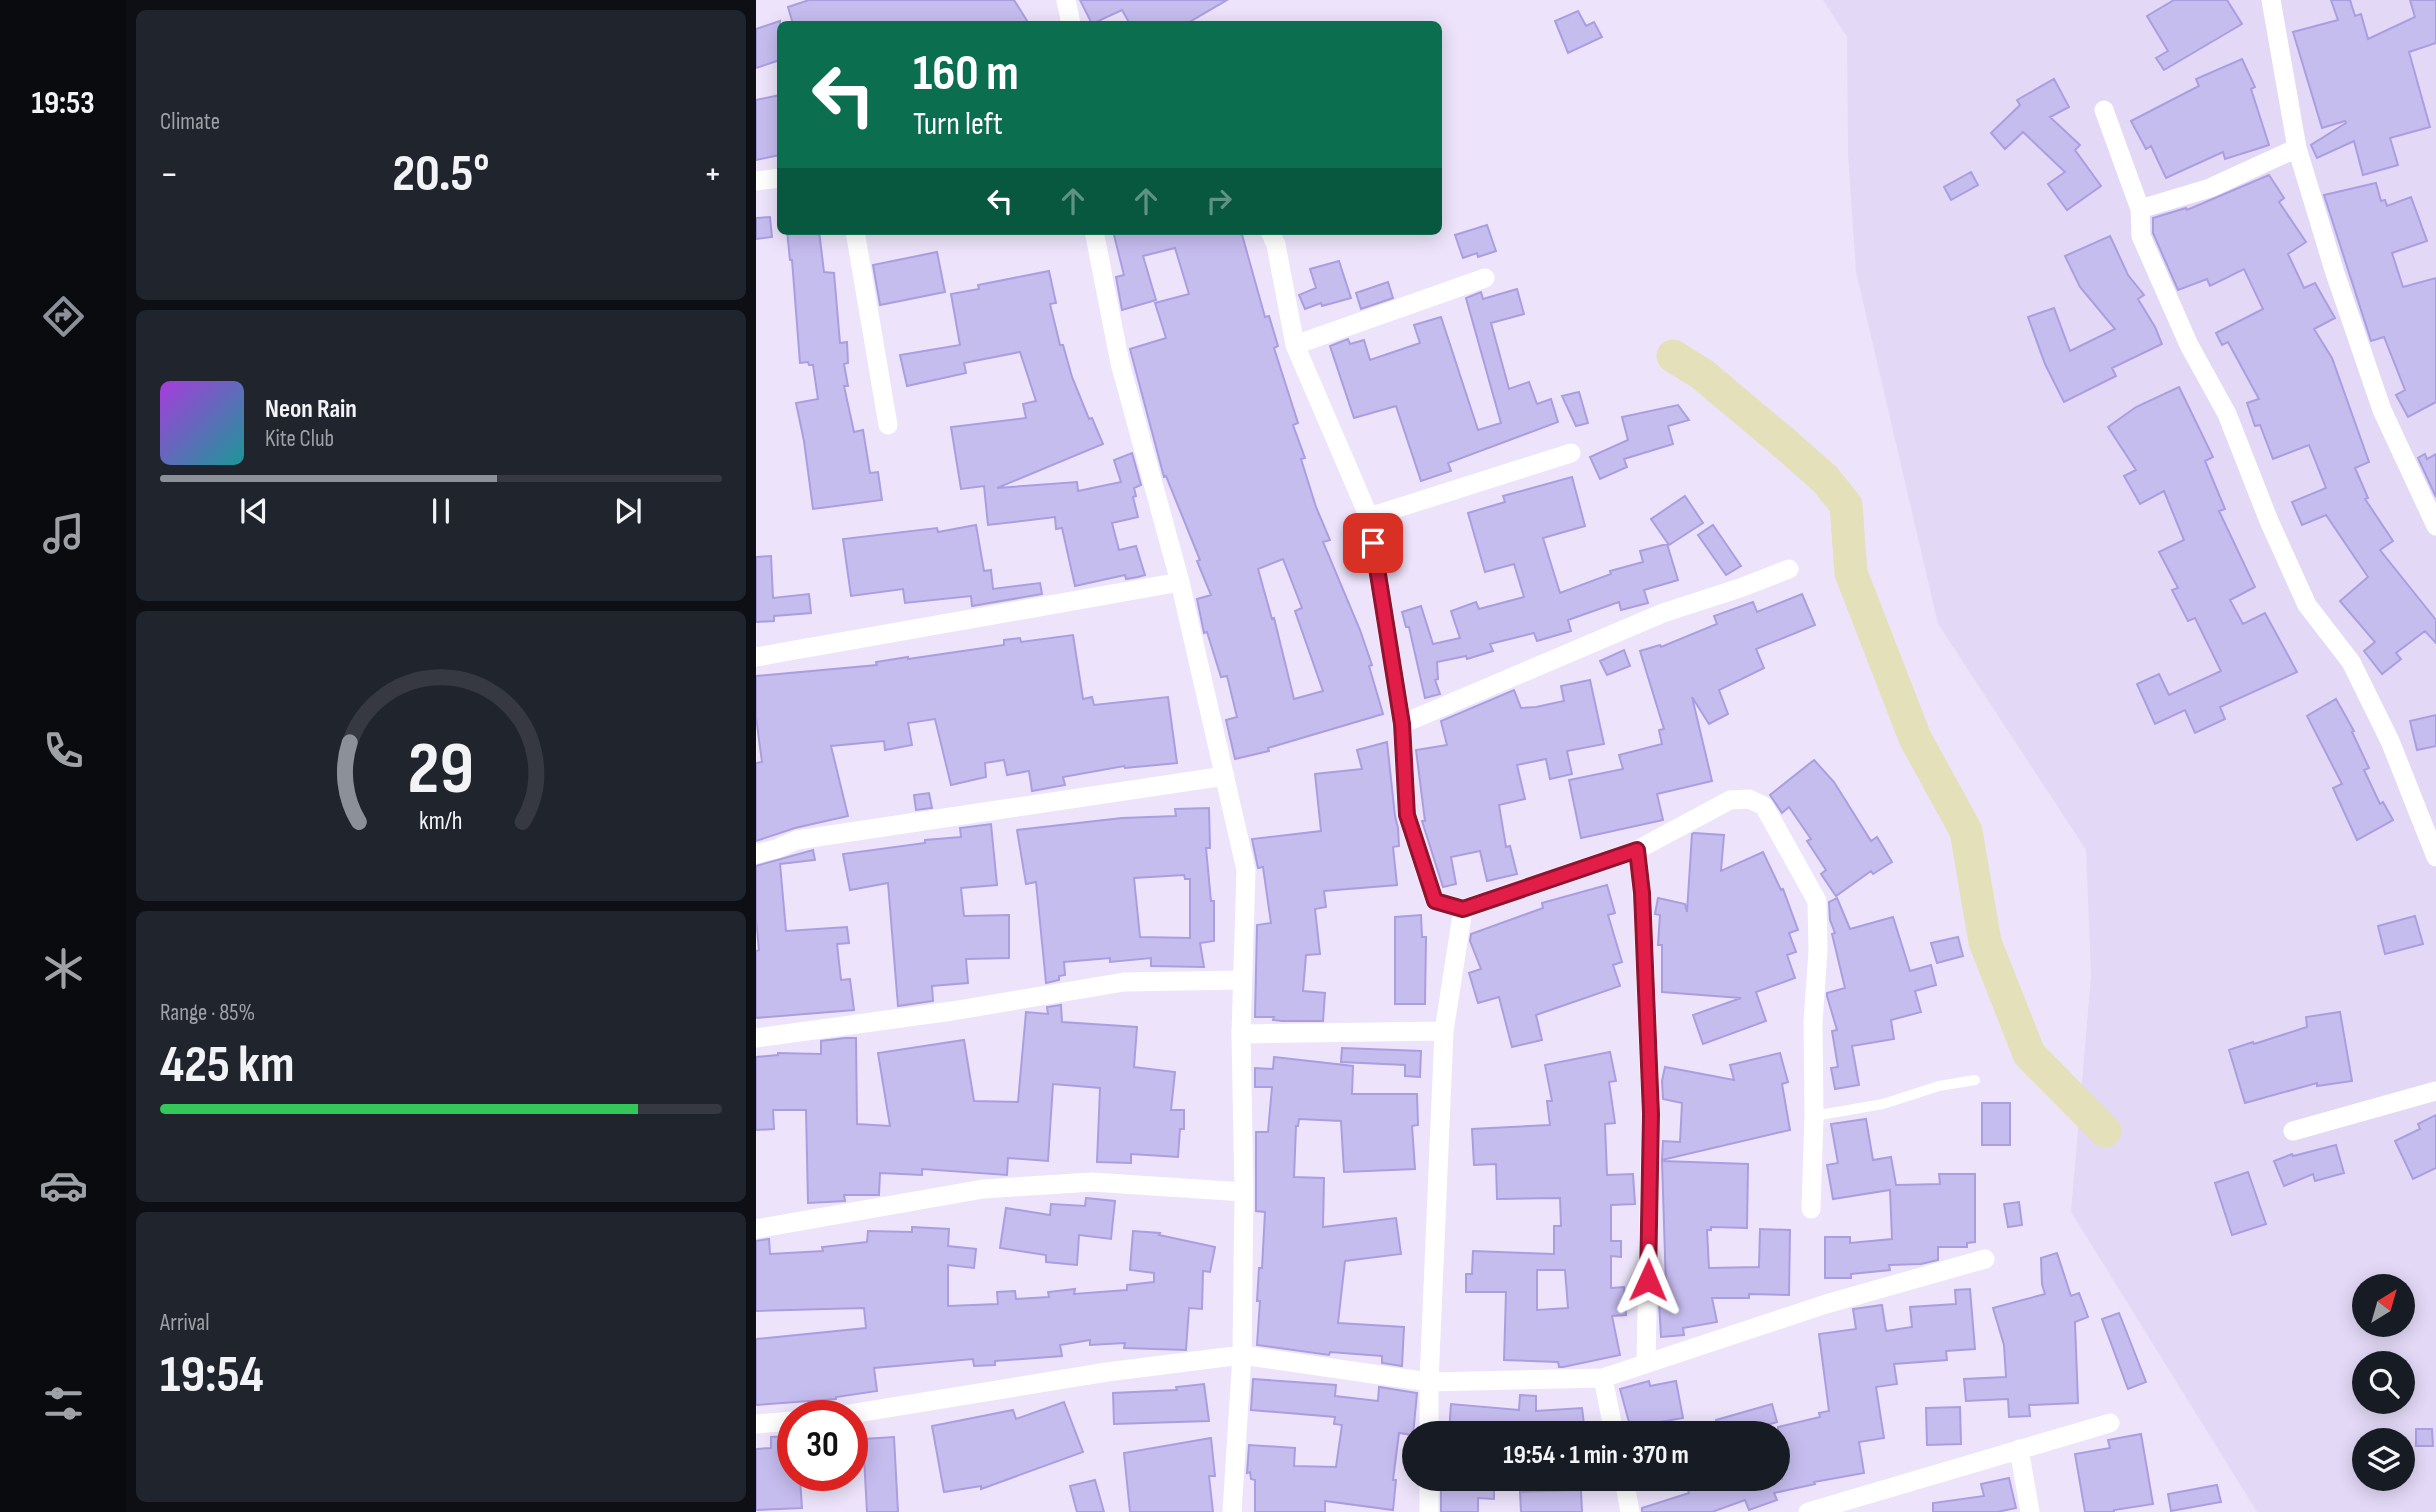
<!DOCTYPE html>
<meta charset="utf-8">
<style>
body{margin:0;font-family:"Sofia Sans Condensed",sans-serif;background:#20242c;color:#f1f3f6;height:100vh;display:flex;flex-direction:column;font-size:26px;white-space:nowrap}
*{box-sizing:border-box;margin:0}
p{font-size:23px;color:#9ea1a6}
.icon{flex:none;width:38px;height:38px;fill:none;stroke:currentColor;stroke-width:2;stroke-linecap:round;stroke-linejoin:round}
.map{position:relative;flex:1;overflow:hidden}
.sheet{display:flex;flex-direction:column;gap:10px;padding:10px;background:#0d0f14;width:630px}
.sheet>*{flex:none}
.hud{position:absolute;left:21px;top:21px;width:665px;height:214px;border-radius:10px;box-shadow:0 4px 18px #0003;background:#0b6e4f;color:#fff;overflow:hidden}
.needle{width:46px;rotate:37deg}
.fabs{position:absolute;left:1596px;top:1274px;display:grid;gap:14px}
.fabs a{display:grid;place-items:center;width:63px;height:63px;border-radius:50%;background:#171b24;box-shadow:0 4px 18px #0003;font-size:35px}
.speed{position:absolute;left:21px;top:1400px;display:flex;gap:14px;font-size:35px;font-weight:700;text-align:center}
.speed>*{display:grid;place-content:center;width:91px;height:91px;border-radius:50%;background:#171b24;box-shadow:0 4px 18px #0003;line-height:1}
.speed .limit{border:10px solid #d22;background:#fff;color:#111}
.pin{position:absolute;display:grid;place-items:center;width:60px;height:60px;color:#fff;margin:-30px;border-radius:14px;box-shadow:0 4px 10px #0006}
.me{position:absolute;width:77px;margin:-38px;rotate:1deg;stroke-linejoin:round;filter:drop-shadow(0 0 5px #0008)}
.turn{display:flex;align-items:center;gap:24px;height:147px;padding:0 21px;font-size:32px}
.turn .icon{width:91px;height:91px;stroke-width:2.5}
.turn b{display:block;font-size:49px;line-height:60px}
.lanes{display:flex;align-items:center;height:66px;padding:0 21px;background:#0003;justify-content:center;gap:35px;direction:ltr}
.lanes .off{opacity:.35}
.big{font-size:52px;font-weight:700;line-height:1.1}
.sheet .card{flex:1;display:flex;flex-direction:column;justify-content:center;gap:10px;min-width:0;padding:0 24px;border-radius:10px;background:#20242c}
.sheet .dial{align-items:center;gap:0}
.dial svg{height:182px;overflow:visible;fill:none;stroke:#363941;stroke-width:7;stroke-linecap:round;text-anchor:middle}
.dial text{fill:#f1f3f6;stroke:none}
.song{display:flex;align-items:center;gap:21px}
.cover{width:84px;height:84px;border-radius:10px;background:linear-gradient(135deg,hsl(280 70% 55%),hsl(180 70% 35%))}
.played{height:7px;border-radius:4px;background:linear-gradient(90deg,#8c9099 60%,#363941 60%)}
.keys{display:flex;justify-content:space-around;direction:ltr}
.heat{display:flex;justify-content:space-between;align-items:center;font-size:38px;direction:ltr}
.charge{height:10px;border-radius:5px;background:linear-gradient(90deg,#34c759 85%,#363941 0)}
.trip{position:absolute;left:646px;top:1421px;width:388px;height:70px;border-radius:35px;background:#171b24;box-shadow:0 4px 18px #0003;font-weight:700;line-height:70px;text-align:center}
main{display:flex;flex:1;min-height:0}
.tabs{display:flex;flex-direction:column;width:126px;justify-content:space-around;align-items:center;background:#090b0e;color:#9ea1a6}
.tabs .icon{width:49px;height:49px}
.tabs .selected{color:#8c9099}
.tabs b{font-size:32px;color:#f1f3f6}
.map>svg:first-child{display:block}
.residential{fill:#e3d9f7;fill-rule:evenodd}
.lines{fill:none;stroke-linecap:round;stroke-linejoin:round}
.river{stroke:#e3e0ba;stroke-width:33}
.building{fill:#c6bdef;stroke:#aa9ee0;stroke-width:2;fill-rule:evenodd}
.service{stroke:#fff;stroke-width:10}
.minor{stroke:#fff;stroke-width:19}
.route-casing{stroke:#92132f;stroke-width:18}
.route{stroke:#e11d48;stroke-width:12}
</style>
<main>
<nav class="tabs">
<b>19:53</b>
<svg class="icon selected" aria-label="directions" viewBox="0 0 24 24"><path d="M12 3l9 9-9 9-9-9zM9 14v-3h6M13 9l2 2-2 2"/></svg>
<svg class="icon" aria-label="music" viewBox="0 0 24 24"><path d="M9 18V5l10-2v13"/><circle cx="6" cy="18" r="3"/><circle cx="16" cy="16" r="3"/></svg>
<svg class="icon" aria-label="phone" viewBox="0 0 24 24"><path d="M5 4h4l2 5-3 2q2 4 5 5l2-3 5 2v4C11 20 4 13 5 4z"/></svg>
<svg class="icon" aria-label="climate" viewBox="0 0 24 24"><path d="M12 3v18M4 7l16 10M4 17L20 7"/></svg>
<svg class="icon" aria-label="car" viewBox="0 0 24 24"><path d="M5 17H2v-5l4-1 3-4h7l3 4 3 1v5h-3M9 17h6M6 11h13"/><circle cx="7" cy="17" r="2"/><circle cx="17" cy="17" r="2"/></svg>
<svg class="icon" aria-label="filters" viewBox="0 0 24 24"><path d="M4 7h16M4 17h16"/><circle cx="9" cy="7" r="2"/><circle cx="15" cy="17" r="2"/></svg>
</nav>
<section class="sheet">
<div class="card"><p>Climate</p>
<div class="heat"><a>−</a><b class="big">20.5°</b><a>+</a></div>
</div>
<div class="card">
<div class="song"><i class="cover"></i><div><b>Neon Rain</b><p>Kite Club</p></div></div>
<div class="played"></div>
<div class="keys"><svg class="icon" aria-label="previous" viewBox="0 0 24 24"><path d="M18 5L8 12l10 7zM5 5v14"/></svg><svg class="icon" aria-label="pause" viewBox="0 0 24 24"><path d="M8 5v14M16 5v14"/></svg><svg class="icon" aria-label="next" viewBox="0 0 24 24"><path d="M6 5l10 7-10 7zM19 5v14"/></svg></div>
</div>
<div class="card dial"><svg viewBox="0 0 100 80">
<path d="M14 69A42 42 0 1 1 86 69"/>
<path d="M14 69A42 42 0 0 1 10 34" stroke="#8c9099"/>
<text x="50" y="56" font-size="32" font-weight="700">29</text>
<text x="50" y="72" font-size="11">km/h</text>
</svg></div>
<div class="card"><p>Range · 85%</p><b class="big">425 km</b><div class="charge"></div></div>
<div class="card"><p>Arrival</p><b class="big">19:54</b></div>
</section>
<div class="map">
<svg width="1680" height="1512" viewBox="0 0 1680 1512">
<rect width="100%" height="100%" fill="#ede4fb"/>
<path class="residential" d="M1067 0H1680V1512H1501L1315 1212 1335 976 1330 850 1182 624 1100 272 1092 155 1091 37ZM1608 1286H1647V1325H1608ZM1608 1363H1647V1402H1608ZM1608 1440H1647V1479H1608Z"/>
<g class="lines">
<path class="river" d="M917 356 946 374 1027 442 1069 479 1090 505 1095 573 1159 738 1210 831 1229 942 1273 1054 1349 1131"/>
</g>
<path class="building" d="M53 0H258L273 24H37L32 7Z
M324 0H471L430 24H374L366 10 336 24Z
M1418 0H1471L1486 24 1408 70 1400 58 1412 51 1391 16Z
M1575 0H1594L1599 16 1605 14 1612 39 1659 17 1654 0H1680V43L1653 52 1674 127 1634 138 1642 165 1607 175 1598 141 1561 158 1555 145 1590 123 1589 121 1566 128 1537 32 1582 20Z
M822 11 830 26 838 22 846 37 812 53 799 21Z
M24 21V60L0 68V29Z
M1486 59 1499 87 1495 89 1513 145 1469 159 1467 152 1410 178 1395 146 1390 149 1375 121 1443 86 1440 79Z
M1298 79 1313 107 1294 117 1324 145 1319 150 1345 186 1311 210 1292 184 1309 172 1267 132 1249 149 1235 133 1264 105 1261 100Z
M24 95V155L0 160V100Z
M1215 172 1222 185 1195 200 1188 187Z
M1513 175 1528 198 1523 202 1550 242 1532 254 1548 288 1559 283 1579 318 1558 329 1576 358 1613 462 1599 468 1612 498 1609 499 1637 541 1624 550 1680 620V643L1669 631 1640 653 1645 659 1626 674 1608 651 1619 642 1584 601 1612 577 1570 515 1546 525 1536 502 1570 488 1553 445 1517 459 1504 425 1499 426 1491 403 1503 399 1472 342 1466 345 1460 333 1507 309 1488 269 1454 286 1451 279 1422 290 1397 233V218L1430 208 1431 210Z
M1620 183 1625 201 1629 200 1631 206 1655 197 1671 241 1636 253 1647 287 1680 278V402L1652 417 1640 395 1649 390 1628 337 1615 341 1568 195Z
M14 217 16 237 0 239V218Z
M731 225 740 251 722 257 721 253 707 258 699 235Z
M31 231H63L68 272 78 273 84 343 91 342 92 363 88 364 92 386H88L98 432 107 430 114 473 122 472 126 500 57 509 48 441 40 403 62 399 57 365H53L52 362 44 363 36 260H34Z
M357 231H485L509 317 513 316 522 346 518 348 542 423 537 425 549 458 545 459 560 507 574 540 567 542 604 630 616 665 613 666 627 714 512 748 513 751 479 759 470 720 481 717 471 676 465 677 451 632 448 633 441 599 455 595 441 561 444 560 410 476 408 477 374 349 410 338 399 303 433 294 419 248 387 256 400 300 366 310 360 277 368 275ZM527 559 546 608 539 611 567 691 538 699 518 618 516 619 502 569Z
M1354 236 1372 275 1388 295 1382 299 1399 327 1406 344 1356 368 1360 376 1308 402 1289 364 1272 317 1298 308 1314 351 1359 329 1324 287 1309 256Z
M181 252 189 292 124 305 117 265Z
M583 261 595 298 566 306 565 303 549 309 543 295 560 288 554 269Z
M293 271 300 303 294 304 304 345H307L316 377 333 419 336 418 347 444 241 488 321 482 322 491 365 482 358 460 376 453 385 485 378 488 380 496 377 497 382 517 356 523 363 550 380 546 389 575 382 577 370 579 369 575 319 586 306 528 300 529 299 517 232 525 228 486 205 489 195 427 270 418 267 404 280 401 264 352 208 363 210 373 151 386 144 355 204 345 195 294 223 289 222 285Z
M632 282 637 298 605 309 600 293Z
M761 289 768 314 735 323 753 389 773 382 781 404 795 399 802 422 692 463 695 471 665 481 640 406 598 418 574 346 592 339 594 344 608 340 614 360 664 343 658 325 685 317 722 430 745 423 710 298 725 292 727 299Z
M1423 387 1457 457 1449 461 1469 509 1463 511 1499 587 1474 600 1487 624 1509 613 1541 672 1464 707 1469 719 1439 733 1429 710 1399 724 1381 684 1403 674 1413 695 1465 671 1439 618 1432 621 1416 590 1422 588 1403 552 1428 540 1408 491 1384 504 1368 476 1380 470 1352 427 1380 407Z
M823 392 832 423 820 426 806 396Z
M922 405 933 420 912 426 917 444 868 459 871 467 844 479 834 457 872 440 866 417Z
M1669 454 1671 459 1680 454V497L1662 458Z
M816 477 829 526 787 538 804 593 855 574 854 571 887 562 884 551 911 544 922 580 888 590 892 603 865 610 863 602 812 620 815 631 781 641 778 633 734 644 737 651 711 659 710 656 681 662 682 679 679 680 684 694 669 698 653 627H650L646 612 665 606 677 644 704 638 695 611 720 602 723 609 768 597 758 564 729 572 712 513 749 502 747 496Z
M929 496 947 523 913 545 895 519Z
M220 525 228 571 235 570 237 589 284 583 286 594 216 606 215 596 149 603 147 589 95 596 87 539 181 528 182 532Z
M957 525 985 566 970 575 942 535Z
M15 556 17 598 53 594 55 613 18 616V621L0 622V557Z
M1046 594 1059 625 1000 649 1008 668 963 690 972 714 953 724 936 697 956 781 901 794 907 820 825 838 813 780 867 769 863 755 906 744 903 730 908 729 884 651 904 645 905 647 961 624 958 616 997 602 1001 612Z
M317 635 327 699 336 697 338 705 412 697 421 763 369 768 368 766 307 777 309 785 276 791 273 771 251 775 248 760 229 763 230 777 195 785 179 719 152 723 156 745 129 750 128 741 75 746 92 816 39 828 0 841V763L6 762 0 717V676L121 665 120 662 152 657V659L248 645V640L264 638 265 642Z
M868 650 874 666 851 675 844 661Z
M834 680 848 744 811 751 816 774 794 779 790 759 761 765 769 799 743 805 750 847 754 846 761 874 731 881 724 851 695 857 700 884 687 887 666 821H669L660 750 691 745 685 721 758 690 765 708 780 707 808 701 805 686Z
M1580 699 1598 731 1596 732 1613 768 1608 770 1624 804 1627 802 1637 820 1601 840 1577 788 1586 784 1551 716Z
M1680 715V746L1661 750 1654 721Z
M631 742 639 816 642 828 643 846 637 847 641 885 568 891 570 907 559 909 564 954 550 955 547 991 569 993 567 1021H526L517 1020 518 1017H499L501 925 515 923 507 867 502 868 496 839 565 831 559 774 606 769 601 750Z
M1058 760 1078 782 1115 841 1121 837 1136 862 1117 874 1115 871 1080 896 1065 874 1070 870 1051 841 1055 839 1033 807 1026 813 1014 795Z
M173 793 176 808 160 810 158 795Z
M453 808 454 848H450L455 901H458V941L444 943 448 967 395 966V958L354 962V958L308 962 309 975 303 976V980L290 983 280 882 270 884 261 830 366 818 420 816 419 809ZM428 875 429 879H434V938L384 937 378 878Z
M235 824 241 885 205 888 208 916 253 915V958L210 959 212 983 176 986 177 1001 142 1006 132 883 94 890 87 854 169 843V840L205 837 204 828Z
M938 833 968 835 965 871 1007 852 1025 890 1027 889 1042 930 1033 933 1040 952 1031 955 1039 978 1000 992 1010 1021 947 1044 937 1015 985 998 906 992V945H902L904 915 899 914 902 898 929 904 931 912 936 834Z
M57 850 59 860 24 864 30 931 91 927 93 943 81 944 85 980 94 979 98 1010 0 1018V951L3 950 0 919V866Z
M851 885 859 913 852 915 866 962 857 965 864 986 780 1015 786 1040 756 1047 743 997 722 1003 713 973 725 969 714 941 715 934 787 908 786 903Z
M1081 898 1094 929 1137 917 1154 971 1175 965 1180 985 1159 991 1165 1012 1135 1020 1138 1039 1096 1046 1103 1085 1079 1089 1075 1068 1082 1067 1076 1031 1081 1030 1071 996V993L1089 988 1076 934 1079 933 1074 920 1073 902Z
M665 915 666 937H670L669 1004H639V917Z
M1659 916 1667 944 1629 954 1622 926Z
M1202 937 1207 956 1181 963 1175 943Z
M305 1005 306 1022 381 1027 378 1067 419 1072 415 1110H428V1129H424L422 1157 375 1154V1163L341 1162 344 1088 297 1084 292 1161 252 1158 251 1175 166 1169V1175L124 1173 123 1195H88L89 1201 52 1203 50 1110H17L18 1129 0 1130V1057L22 1055V1053L65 1054V1041L89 1038H100L101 1124 134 1126 122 1053 208 1040 218 1101 262 1102 270 1012 292 1014 291 1007Z
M1584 1012 1596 1081 1561 1086V1083L1489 1103 1473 1050 1497 1042 1498 1044 1551 1027 1550 1017Z
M586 1048 665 1051 664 1077 649 1076V1065L585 1062Z
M854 1052 860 1081 853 1082 859 1123 849 1124 851 1175 877 1174 879 1204 855 1205V1241H865V1257L855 1256V1288L868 1287 870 1315 856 1316 864 1355 807 1367H803L802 1362 748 1360 750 1292H710V1274H716L717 1251 798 1254V1226H805L804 1198 741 1199 740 1164 718 1165 716 1129 794 1125 791 1101H796L789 1065ZM781 1270H809L812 1308 781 1310Z
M1024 1053 1032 1082 1026 1084 1034 1130 906 1160 907 1141 924 1142 926 1103 907 1099 906 1081 909 1067 978 1080 974 1065Z
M518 1057 597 1066 596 1094H661L662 1125 656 1126 659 1169 588 1172 585 1121 543 1119 542 1126H540L538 1177 568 1178 567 1227 640 1218 645 1254 589 1261 582 1323 648 1327 646 1366 626 1363V1356L574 1352 573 1355 501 1345 504 1301H501L503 1268H506L509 1212 500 1211V1132H512L516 1087H499V1068L517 1069Z
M1226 1103H1254V1145H1226Z
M1680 1115V1168L1657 1179 1639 1141 1664 1129 1662 1124Z
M1110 1119 1117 1160 1135 1157 1140 1185 1184 1184 1183 1174H1219V1242L1211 1243V1247H1182V1260L1165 1264 1133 1265 1134 1270 1095 1274V1278H1069V1237H1094V1243L1136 1239 1134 1190 1077 1199 1071 1165 1082 1163 1075 1124Z
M1580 1145 1588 1173 1559 1181 1557 1174 1528 1186 1518 1161 1536 1154 1537 1156Z
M906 1161 992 1164 991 1228 955 1227V1230H951L953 1268 1003 1267 1004 1229 1034 1230 1033 1295 993 1294V1298H956L961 1322 927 1328 928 1335 905 1337 903 1301H908V1288L910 1287Z
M1492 1172 1510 1224 1476 1235 1459 1183Z
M330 1198 359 1201 355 1239 323 1235 321 1265 290 1262V1255L244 1248 250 1208 294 1215 295 1204 329 1206Z
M1263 1202 1266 1225 1252 1227 1248 1204Z
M156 1227 193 1229 192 1246 220 1249 218 1268 192 1265V1306L242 1304 241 1292 259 1291 260 1299 293 1297 292 1292 319 1289 318 1294 371 1290V1285L398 1282V1273L374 1270 377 1231 404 1233 403 1235 459 1247 454 1272 447 1271 446 1309 433 1308 430 1350 368 1348 369 1343 334 1345V1340L304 1345 306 1356 239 1361V1365L218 1366 217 1359 118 1368 121 1391 80 1397V1399L0 1405V1339L110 1328 108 1308 0 1311V1241L13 1239 14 1254 67 1251 66 1247 111 1242 112 1231 156 1232Z
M1301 1253 1315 1296 1323 1293 1332 1317 1319 1322 1322 1403 1273 1405 1274 1416 1253 1417 1252 1399 1210 1401 1208 1379 1250 1377 1248 1345 1237 1308 1289 1294 1286 1284 1285 1258Z
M1214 1289 1219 1349 1190 1351 1191 1360 1138 1364 1141 1384 1120 1387 1128 1438 1103 1442 1108 1473 1058 1482 1059 1484 1018 1493 1021 1500 993 1510 989 1500 956 1512H886V1508L933 1493 931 1488 956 1479H1026L1022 1460V1427L1064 1417 1063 1413 1073 1411 1063 1334 1100 1329 1097 1309 1126 1305 1130 1331 1156 1327 1154 1307 1200 1304 1199 1290Z
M1363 1313 1390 1382 1372 1389 1346 1319Z
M497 1379 580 1385 579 1396 622 1401 623 1387 661 1393 657 1435 643 1433 637 1480H640L637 1510 569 1501V1512H499V1480L495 1479 494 1472 491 1473 493 1445 539 1448 538 1466 580 1467 586 1425 578 1424 579 1417 495 1410Z
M893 1381 894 1386 920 1381 927 1418 904 1422 907 1433H876L864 1389Z
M448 1384 453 1421 358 1424 357 1393 421 1390 420 1387Z
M764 1395 780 1396V1411L826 1408 829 1433 693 1432 695 1404 763 1410Z
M308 1402 327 1452 225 1489V1486L188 1492 176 1426 257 1410 260 1419Z
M1016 1404 1021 1422 984 1433H964L960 1420Z
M1204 1407 1205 1444 1171 1445 1170 1408Z
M1660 1429H1676L1677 1446H1660Z
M1385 1434 1397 1504 1358 1510V1512H1329L1319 1454 1354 1448 1352 1440Z
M37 1436V1479L44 1478 46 1508 0 1510V1449L15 1448V1437Z
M138 1437 142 1512H111L107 1439Z
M455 1438 459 1476H453L457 1512H374L368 1453Z
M1253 1478 1260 1508 1241 1512H1177V1503L1228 1496 1225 1484Z
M339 1480 348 1512H321L314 1486Z
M685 1483 738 1484V1499L722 1498V1512H685Z
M1461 1485 1465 1502 1415 1511 1412 1494Z
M825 1490 826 1512H765L764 1492Z"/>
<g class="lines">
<path class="service" d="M1058 1116 1127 1104 1183 1086 1219 1080"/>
<path class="minor" d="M310 0 315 24
M1515 0 1541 148 1579 273 1626 410 1680 526
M1348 110 1384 209 1385 236 1433 345 1471 414 1513 521 1551 605 1595 662 1634 741 1680 857
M0 181 24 178
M1384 209 1454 188 1541 148
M99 231 132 425
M338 231 364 363 424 582 490 870 485 1034 488 1192 486 1355 476 1512
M514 231 520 245 539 345 613 517 646 724 651 815 679 901 707 909 881 850 974 800 993 799 1008 806 1061 901 1062 951 1057 1022 1058 1116 1055 1209
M539 345 729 278
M613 517 815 453
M0 657 424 582
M646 724 907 613 984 588 1033 569
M881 850 886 893 895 1114 890 1363
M0 854 20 849 41 840 469 776
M485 1034 688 1031
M0 1038 196 1011 368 982 486 980
M1537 1131 1680 1091
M0 1229 227 1189 336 1182 488 1192
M847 1378 858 1433
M82 1416 351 1372 486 1355 673 1382 847 1378 1070 1304 1229 1259
M0 1424 37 1421
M673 1433V1382L688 1031 707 909
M1263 1449 1274 1512
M673 1479V1512
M868 1479 874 1512
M1052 1512 1354 1423"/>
</g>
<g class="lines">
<defs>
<path id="route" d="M617 543 646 724 651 815 679 901 707 909 881 850 886 893 895 1114 892 1280"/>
</defs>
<use href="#route" class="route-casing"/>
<use href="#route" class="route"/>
</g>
</svg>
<div class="fabs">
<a><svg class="needle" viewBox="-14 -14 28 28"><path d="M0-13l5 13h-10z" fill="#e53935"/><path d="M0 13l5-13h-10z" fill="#9ea1a6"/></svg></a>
<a><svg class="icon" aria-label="search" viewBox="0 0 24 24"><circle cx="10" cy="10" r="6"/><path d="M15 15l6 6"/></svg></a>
<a><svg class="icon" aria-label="layers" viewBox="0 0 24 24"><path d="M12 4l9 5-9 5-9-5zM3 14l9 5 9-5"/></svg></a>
</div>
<div class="speed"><div class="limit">30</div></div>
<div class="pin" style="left:617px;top:543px;background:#d93025"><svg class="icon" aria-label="arrive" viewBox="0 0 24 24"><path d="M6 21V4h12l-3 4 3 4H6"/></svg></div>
<svg class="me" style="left:892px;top:1280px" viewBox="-20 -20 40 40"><path d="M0-17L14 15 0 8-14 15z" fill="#e11d48" stroke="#fff" stroke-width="4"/></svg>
<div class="trip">19:54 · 1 min · 370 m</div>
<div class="hud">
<div class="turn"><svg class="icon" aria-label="left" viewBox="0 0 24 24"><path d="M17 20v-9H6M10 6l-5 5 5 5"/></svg><div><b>160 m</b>Turn left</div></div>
<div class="lanes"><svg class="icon" aria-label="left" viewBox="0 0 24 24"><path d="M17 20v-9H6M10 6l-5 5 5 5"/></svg><svg class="icon off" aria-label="ahead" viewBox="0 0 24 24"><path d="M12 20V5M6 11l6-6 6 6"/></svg><svg class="icon off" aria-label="ahead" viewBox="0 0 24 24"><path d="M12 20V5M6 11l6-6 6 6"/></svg><svg class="icon off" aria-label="right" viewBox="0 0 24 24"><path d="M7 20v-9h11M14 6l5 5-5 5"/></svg></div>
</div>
</div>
</main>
